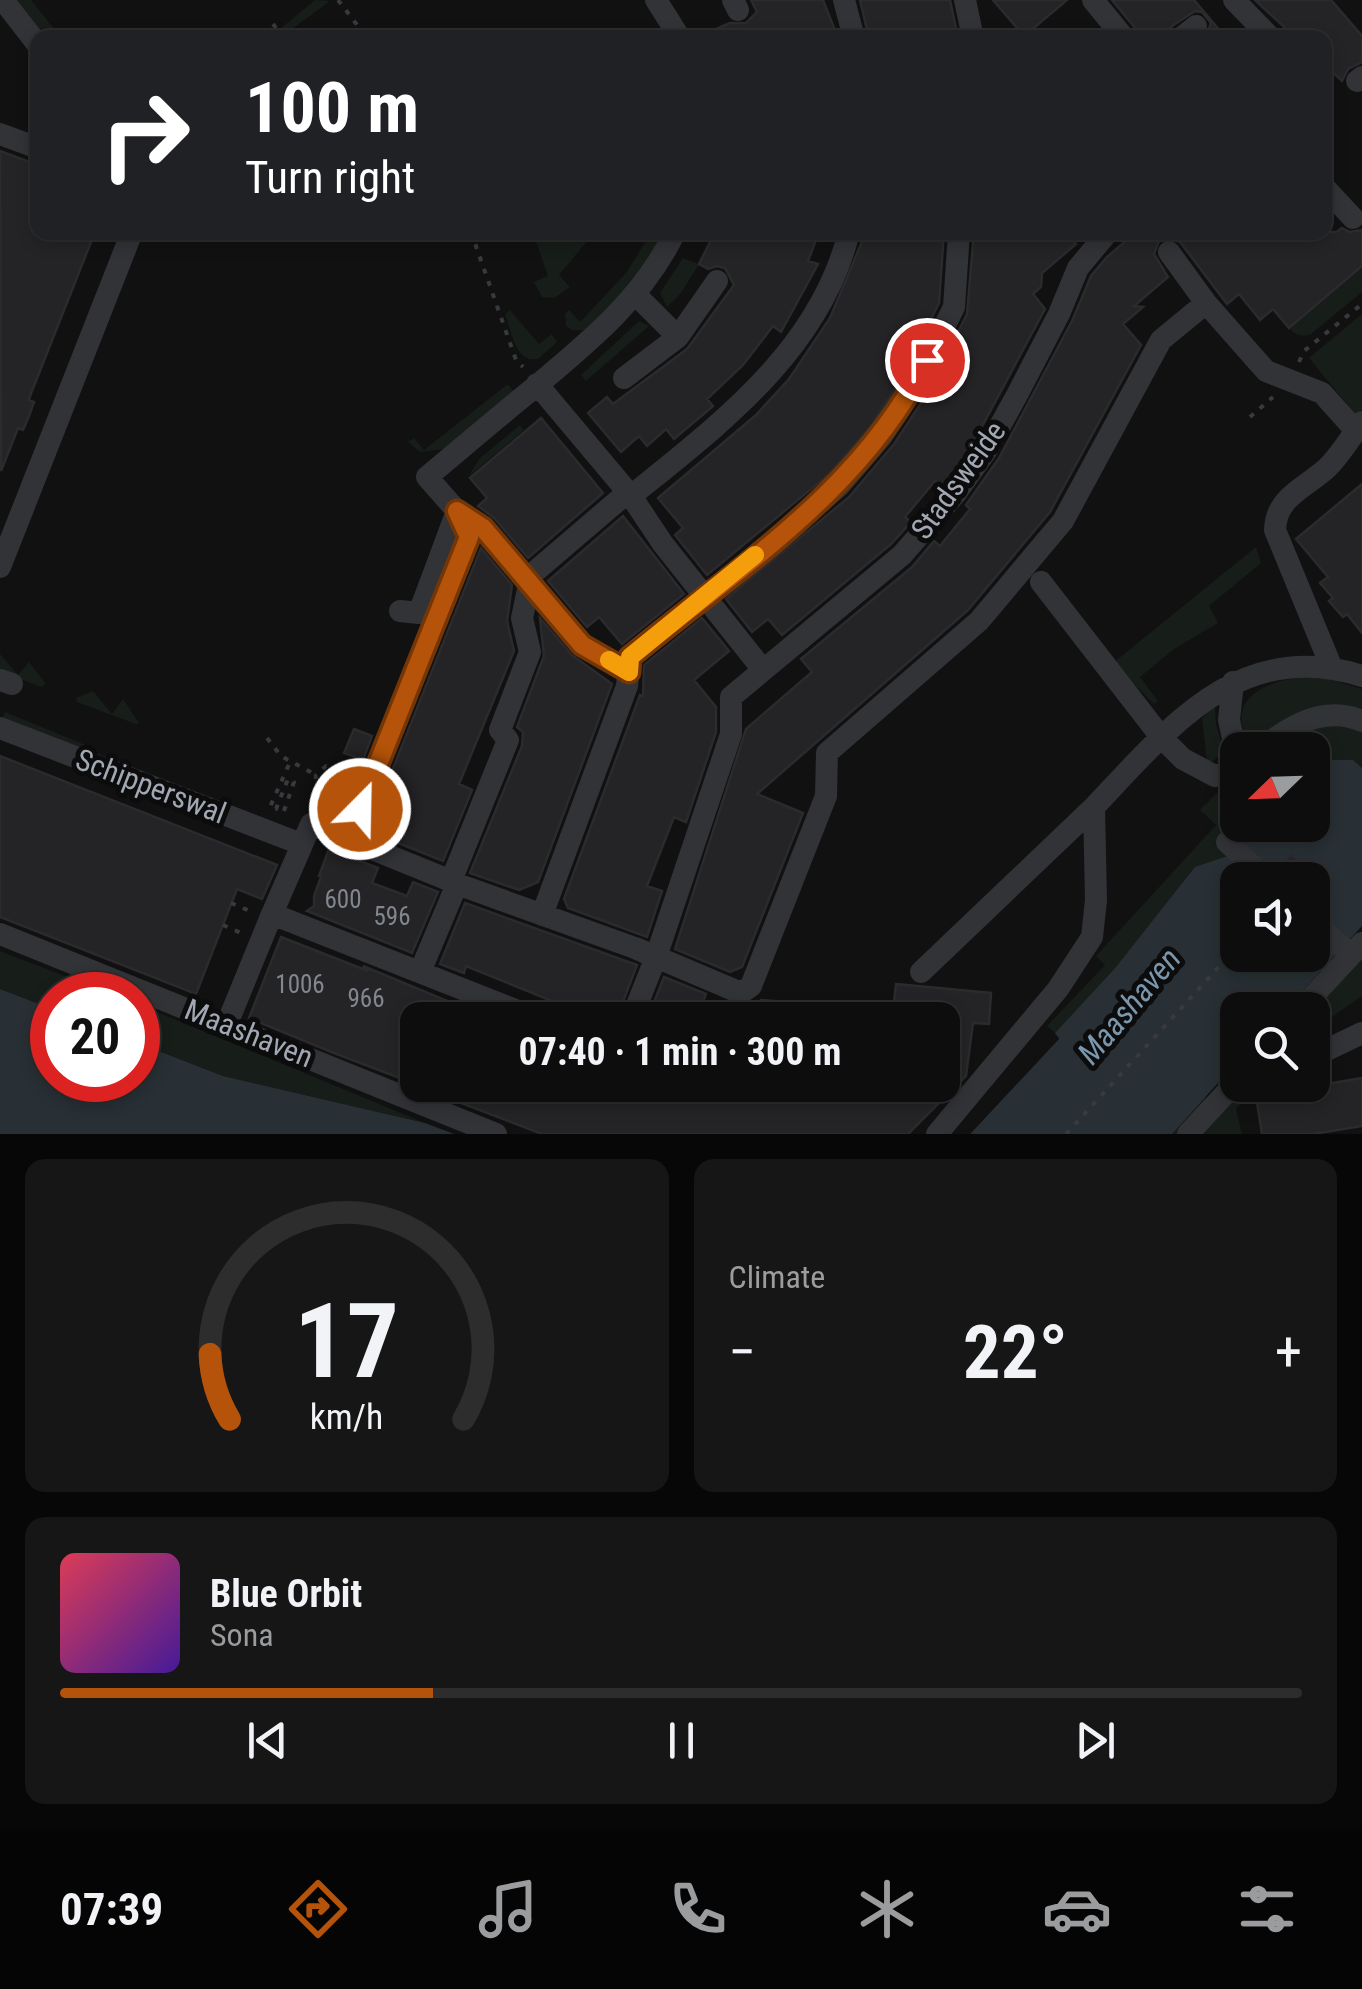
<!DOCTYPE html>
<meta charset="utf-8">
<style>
body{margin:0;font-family:"Roboto Condensed",sans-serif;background:#161617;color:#f1f3f6;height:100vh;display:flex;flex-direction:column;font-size:38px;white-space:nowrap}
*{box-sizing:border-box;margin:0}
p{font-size:32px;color:#9a9c9e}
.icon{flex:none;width:55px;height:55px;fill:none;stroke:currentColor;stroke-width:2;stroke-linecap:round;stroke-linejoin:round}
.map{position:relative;height:1134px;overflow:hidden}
.panel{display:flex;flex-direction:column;gap:25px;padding:25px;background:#070708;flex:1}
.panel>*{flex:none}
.top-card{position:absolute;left:30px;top:30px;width:1302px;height:210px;border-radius:20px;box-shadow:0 5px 15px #0003,0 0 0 2px #2d2d2e;background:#202124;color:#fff;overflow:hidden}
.needle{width:65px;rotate:247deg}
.tools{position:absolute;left:1220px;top:732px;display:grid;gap:20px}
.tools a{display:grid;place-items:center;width:110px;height:110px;border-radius:20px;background:#0d0d0e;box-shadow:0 5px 15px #0003,0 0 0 2px #2d2d2e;font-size:50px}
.speed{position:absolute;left:30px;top:972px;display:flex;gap:20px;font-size:50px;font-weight:700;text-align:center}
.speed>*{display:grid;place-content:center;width:130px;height:130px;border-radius:50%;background:#0d0d0e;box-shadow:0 5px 15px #0003,0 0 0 2px #2d2d2e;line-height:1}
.speed .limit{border:15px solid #d22;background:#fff;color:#111}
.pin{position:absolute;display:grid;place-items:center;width:85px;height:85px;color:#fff;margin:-42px;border:5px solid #fff;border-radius:50%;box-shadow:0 2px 10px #0007}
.me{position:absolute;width:110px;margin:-55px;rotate:23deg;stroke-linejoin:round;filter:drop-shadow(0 0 8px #0008)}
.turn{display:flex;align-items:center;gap:35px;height:210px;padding:0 50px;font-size:45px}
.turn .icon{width:130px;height:130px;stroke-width:2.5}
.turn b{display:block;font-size:70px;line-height:85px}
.big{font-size:75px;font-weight:700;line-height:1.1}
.panel .tile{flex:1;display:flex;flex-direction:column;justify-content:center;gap:15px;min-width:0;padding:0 35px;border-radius:20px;background:#161617}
.panel .dial{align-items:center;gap:0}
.dial svg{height:260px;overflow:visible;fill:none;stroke:#2d2d2e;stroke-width:7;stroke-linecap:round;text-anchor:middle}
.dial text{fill:#f1f3f6;stroke:none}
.song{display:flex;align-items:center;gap:30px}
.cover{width:120px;height:120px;border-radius:15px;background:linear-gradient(135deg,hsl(350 70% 55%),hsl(260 70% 35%))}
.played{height:10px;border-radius:5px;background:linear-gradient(90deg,#b45309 30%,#2d2d2e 30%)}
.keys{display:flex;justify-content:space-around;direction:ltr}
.heat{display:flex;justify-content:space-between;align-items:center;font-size:55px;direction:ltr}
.panel .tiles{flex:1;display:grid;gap:25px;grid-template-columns:1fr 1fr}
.tile:last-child{grid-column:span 2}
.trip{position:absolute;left:400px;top:1002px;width:560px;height:100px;border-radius:20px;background:#0d0d0e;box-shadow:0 5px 15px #0003,0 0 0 2px #2d2d2e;font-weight:700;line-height:100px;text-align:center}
.tab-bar{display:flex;height:160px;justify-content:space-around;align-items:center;background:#050506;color:#9a9c9e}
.tab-bar .icon{width:70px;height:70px}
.tab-bar .active{color:#b45309}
.tab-bar b{font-size:45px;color:#f1f3f6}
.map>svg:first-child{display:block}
.green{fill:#171d18}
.water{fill:#283035;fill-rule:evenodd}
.pier{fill:#111112}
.building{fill:#242426;stroke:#2b2b2e;stroke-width:2.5}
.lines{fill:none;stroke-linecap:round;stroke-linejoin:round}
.path{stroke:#383a3e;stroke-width:4;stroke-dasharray:5 8;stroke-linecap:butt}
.minor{stroke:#323337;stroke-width:22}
.route-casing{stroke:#753606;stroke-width:25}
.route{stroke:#b45309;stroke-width:18}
.slow{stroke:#f59e0b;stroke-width:18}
.labels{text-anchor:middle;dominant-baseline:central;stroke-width:10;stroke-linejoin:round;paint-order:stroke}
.number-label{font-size:25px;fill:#82868f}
.street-label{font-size:30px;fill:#a2a8b3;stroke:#0c0c0d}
.water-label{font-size:32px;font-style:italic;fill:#7a97ad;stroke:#0c0c0d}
</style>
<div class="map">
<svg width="1362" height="1134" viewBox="0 0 1362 1134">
<rect width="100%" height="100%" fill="#111112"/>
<path class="green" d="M7 0H31L61 37 37 38Z
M315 0 330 1 284 35 280 29Z
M533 233H594L559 275 570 287 554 298 542 297 534 282 548 276Z
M651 233H663C642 270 616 302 584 330H572L566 326 565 314 569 310 580 322 626 273Z
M683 258 699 264 681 293 667 307 660 293Z
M1362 268V292L1311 334C1302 337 1296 336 1290 329Z
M510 310 539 344 552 334 557 342 538 359C515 363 512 332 505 314Z
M1362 314V410L1356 415 1309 358Z
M639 321 649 326 586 381 581 375Z
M508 384 514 392 444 449 420 452 408 442 414 438 424 450Z
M520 425 524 430 469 476 479 459Z
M1256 547 1261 563 1209 606 1218 623 1174 649 1140 677 1158 701 1154 704 1113 663Z
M0 654 18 675 29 662 46 684 41 687 0 671Z
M1301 677 1328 679 1362 689V712L1257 742 1248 740C1225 699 1267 681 1301 677Z
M93 691 112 714 123 699 139 723 136 724 77 702 76 698Z
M1215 707 1216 724 1224 751 1212 762 1207 761 1202 718Z
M5 712 93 748 90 753 1 721Z
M1316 723 1362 730V768L1353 760H1313L1312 750H1273Z
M1237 788 1238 825H1243L1239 842 1226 832 1215 844 1228 856 1116 967 1055 1033 1047 1026 1105 965 1096 956 1216 825 1200 810 1220 790Z
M0 951 114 995H52V1009L0 989Z
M1362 952V996L1313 1030 1312 1010Z
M138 1004 425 1123 223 1076 138 1043Z
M1243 1085H1256L1236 1109 1242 1134H1170L1204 1096 1220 1111Z"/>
<path class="water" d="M1313 760H1353L1362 768V926L1285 1010H1238L1237 1062 1172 1134H970L1059 1039 1055 1033 1116 967 1195 867 1228 856 1239 842 1243 825H1312ZM1238 880H1312V955H1238Z
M0 989 52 1009V1080H138V1043L223 1076 425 1123 454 1134H0Z"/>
<path class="pier" d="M1051 1030 1059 1038 970 1134H965L1053 1038Z"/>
<path class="building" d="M751 0H823L838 38H695L730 23H746L757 12Z
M860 0H950L958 38H869Z
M993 0H1067L1024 36Z
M1112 0H1194L1226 38H1206L1211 23 1202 12 1195 11 1172 26 1166 38H1139L1136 29Z
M1255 0H1331L1362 36V62L1348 69 1342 81 1325 65V38H1296Z
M0 151 38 165V232H95L30 396 29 400 34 402 29 416 23 430 18 428 1 471Z
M1342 228 1350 232 1362 230V266L1289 328 1273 309 1260 320 1239 294 1227 304 1180 242 1168 237 1159 241 1154 254 1168 277 1134 306 1143 307 1123 324 1141 345 1050 512 968 610 757 794 803 813 742 967 730 972 675 949 746 729 812 672 801 659 912 567 934 541 940 546 970 509 966 505 999 458 1072 321 1091 276 1107 257 1136 232H1336Z
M715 232H819L808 261 818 264 781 332 773 326 743 365 707 399 713 406 674 439 666 429 647 446 639 436 621 452 588 413 607 397 613 404 687 349 734 285 725 268 717 266 708 269 699 264Z
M866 232H944L939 303 901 380 870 427 828 475 707 575 675 535 683 528 658 498 756 415 789 379 830 318Z
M974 232H1066L1076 244 1042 273 1041 287 1033 294 1045 309 973 443 944 484 942 486 935 481 905 517 911 522 891 544 782 635 768 619 752 632 726 599 849 497 894 444 927 394 967 314Z
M541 418 603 493 528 558 494 518 478 506 487 498 470 478Z
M1362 484V633L1347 614 1343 617 1329 601 1333 598 1320 583 1328 577 1296 539Z
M623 516 684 594 622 644 599 617 587 627 548 581Z
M481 548 512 585 507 621 514 651 459 784 472 790 443 861 368 831Z
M540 618 572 655 612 684 538 882 519 890 470 873 522 746 523 732 517 727 544 656Z
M702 618 729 651 694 680 716 707V732L686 822 674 817 647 886 662 891 647 937 568 908 564 899 640 695 643 696 644 665Z
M354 729 372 736 363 760 344 753Z
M0 756 277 865 262 899 237 889 196 994 0 917Z
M329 849 378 868 372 883 407 896 413 882 438 892 412 953 307 911 314 906V896L321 877 319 876Z
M1291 855 1318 880H1289L1278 869Z
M465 903 637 965 616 1020H581L584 1014 466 966 464 973 440 964Z
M281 937 368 971 363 966 493 1020H418V1085L334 1053 249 1018Z
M664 977 706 994 696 1020H647Z
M896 984 991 993 989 1024 973 1023 966 1076 908 1134H542L417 1086 661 1085 689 1096 694 1085H942V1020H892Z
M761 1000 845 1007 844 1020H753Z
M1362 1078V1126L1313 1134H1262L1256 1096Z"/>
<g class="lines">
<path class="path" d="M338 0 367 38
M273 24 284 38
M471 232 516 360 523 367
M1299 362 1304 351 1362 304
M1250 417 1273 397
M267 738 281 756 316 775
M313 805 316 775 326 766 346 775 345 780
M284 811 294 782 288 779 276 809 270 807 290 762
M231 903 250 911
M223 925 241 933
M1066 1134 1238 946"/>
<path class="minor" d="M3 0 38 45
M656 0 680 38
M733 0 738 10
M844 0 854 38
M965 0 973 38
M1093 0 1124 38
M1234 0 1271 38
M1181 38 1196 26
M1357 81 1362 77
M0 134 38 148
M1325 188 1353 218
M1169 252 1206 303
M636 295 678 337
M624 378 678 337 717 281
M537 384 631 496C720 424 820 350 849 232
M631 496 663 544 763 670
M0 567 132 232
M1041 582 1161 737 1183 759 1215 776 1228 773 1237 757 1229 720 1233 682
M400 611 419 613 457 511
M1331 666 1275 530C1276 496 1306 488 1328 467 1341 454 1351 437 1362 422
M629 672 583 645 483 528 457 511 427 477C463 447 499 416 535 387 590 341 643 298 675 232
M0 680 12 684
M0 728 301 844
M1259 750C1290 727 1322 704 1362 721
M347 839 469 537 457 511
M1227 842 1268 880
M451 881 311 824 272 914 541 1020
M457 884 635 948 741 993 751 986 826 796 827 753 979 621 1063 521 1161 340 1206 303 1266 371 1322 393 1356 431
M542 915 627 686 630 657 808 513 839 486 882 436 914 387 954 307 959 232
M1312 920 1351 955
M0 934 496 1134
M420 972 457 884 451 881 508 740 500 730 530 652 522 618 531 575 628 492
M921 972 1094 807
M1300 1010 1362 943
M631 1020 656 957 731 734V697L902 555 956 493 986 451 1017 395 1059 314 1078 268 1108 232
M227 1024 272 914
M1312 1057 1362 1033
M937 1134 1058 989 1092 937 1096 900 1094 807C1169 728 1240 637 1362 676
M1188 1134 1238 1080"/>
</g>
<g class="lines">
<defs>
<path id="route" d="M360 809 469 537 457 511 483 528 582 645 629 672 630 657C740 566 861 491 927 360"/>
</defs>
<use href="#route" class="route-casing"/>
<use href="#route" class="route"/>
<path class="slow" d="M609 660 629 672 630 657 755 555"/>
</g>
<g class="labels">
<g class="number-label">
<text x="343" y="899">600</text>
<text x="392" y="916">596</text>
<text x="300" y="984">1006</text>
<text x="366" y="998">966</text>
</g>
<g class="street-label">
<text transform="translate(958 480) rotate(-54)">Stadsweide</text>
<text transform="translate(151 786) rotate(21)">Schipperswal</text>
<text transform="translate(249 1033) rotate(22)">Maashaven</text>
</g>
<g class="water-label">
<text transform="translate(1129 1006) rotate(-50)">Maashaven</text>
</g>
</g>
</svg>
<div class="tools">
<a><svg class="needle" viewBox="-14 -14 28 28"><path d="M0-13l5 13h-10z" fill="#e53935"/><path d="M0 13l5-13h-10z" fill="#9a9c9e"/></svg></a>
<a><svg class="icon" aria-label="sound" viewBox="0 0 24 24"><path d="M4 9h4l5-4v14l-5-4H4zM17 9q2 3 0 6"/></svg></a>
<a><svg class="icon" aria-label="search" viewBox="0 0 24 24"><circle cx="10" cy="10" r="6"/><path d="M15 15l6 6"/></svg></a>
</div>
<div class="speed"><div class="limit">20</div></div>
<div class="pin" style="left:927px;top:360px;background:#d93025"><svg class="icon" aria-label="arrive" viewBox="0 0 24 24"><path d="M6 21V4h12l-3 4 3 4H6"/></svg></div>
<svg class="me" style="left:360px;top:809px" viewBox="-20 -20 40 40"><circle r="17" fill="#b45309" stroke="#fff" stroke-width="3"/><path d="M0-11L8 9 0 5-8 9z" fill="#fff"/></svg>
<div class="trip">07:40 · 1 min · 300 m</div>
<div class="top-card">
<div class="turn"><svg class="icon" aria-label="right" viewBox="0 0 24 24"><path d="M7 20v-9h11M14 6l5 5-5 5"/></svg><div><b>100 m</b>Turn right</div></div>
</div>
</div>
<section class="panel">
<div class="tiles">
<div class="tile dial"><svg viewBox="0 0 100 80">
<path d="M14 69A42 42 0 1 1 86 69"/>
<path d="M14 69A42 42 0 0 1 8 49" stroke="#b45309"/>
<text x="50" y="56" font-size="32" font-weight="700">17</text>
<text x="50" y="72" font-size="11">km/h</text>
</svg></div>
<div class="tile"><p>Climate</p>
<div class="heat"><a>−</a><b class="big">22°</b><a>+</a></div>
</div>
<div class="tile">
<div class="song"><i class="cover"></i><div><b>Blue Orbit</b><p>Sona</p></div></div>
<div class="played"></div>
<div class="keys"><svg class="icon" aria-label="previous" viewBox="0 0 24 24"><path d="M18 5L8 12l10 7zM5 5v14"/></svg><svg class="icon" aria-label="pause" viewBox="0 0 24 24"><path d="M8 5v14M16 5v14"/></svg><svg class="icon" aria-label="next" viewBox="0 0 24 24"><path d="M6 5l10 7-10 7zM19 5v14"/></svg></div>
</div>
</div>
</section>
<nav class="tab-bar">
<b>07:39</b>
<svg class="icon active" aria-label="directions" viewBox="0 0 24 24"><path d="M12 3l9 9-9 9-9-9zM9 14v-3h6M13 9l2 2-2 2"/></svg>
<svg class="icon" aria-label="music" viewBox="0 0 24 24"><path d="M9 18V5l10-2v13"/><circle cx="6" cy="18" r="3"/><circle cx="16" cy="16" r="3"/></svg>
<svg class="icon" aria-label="phone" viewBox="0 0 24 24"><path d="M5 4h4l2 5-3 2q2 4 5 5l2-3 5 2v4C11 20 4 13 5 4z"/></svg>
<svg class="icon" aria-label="climate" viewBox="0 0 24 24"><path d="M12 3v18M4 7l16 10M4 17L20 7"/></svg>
<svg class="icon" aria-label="car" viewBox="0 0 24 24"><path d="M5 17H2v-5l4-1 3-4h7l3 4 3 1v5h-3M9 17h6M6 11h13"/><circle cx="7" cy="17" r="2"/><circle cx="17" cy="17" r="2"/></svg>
<svg class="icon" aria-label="filters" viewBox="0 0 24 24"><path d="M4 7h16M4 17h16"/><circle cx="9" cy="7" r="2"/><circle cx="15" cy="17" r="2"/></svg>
</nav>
